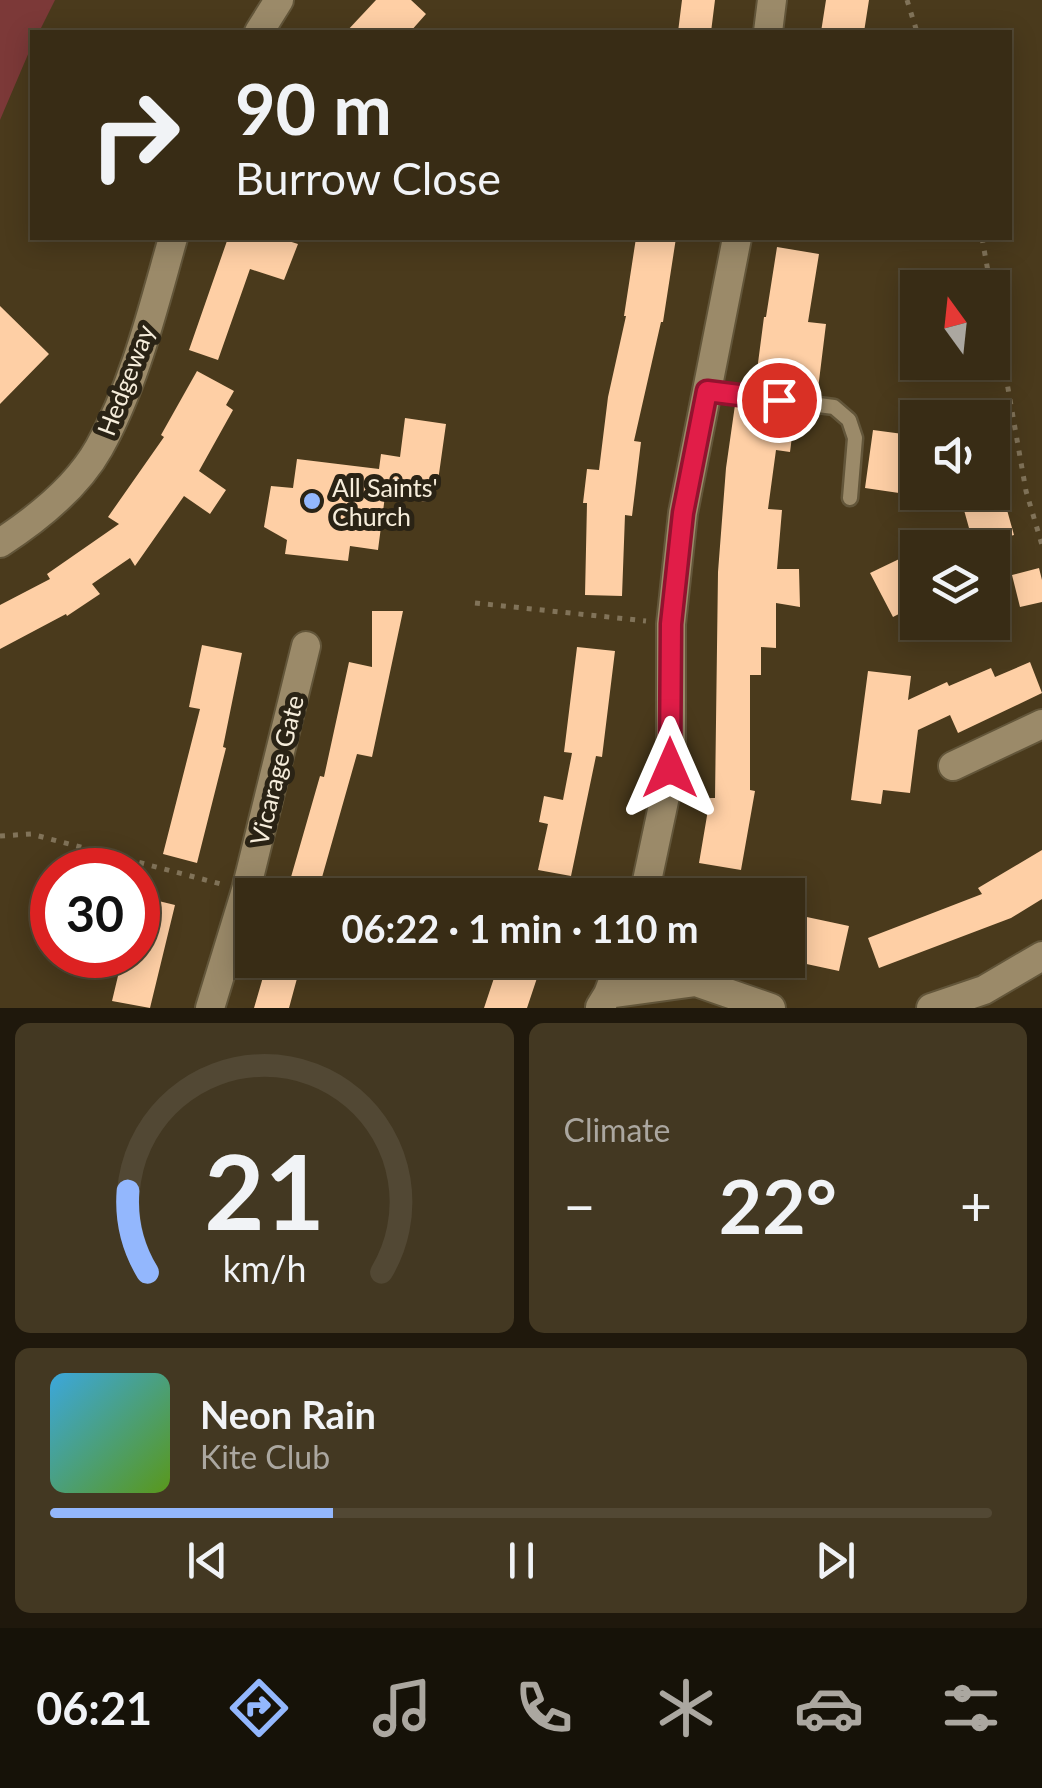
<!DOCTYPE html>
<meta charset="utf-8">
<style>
body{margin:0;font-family:Lato,sans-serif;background:#433822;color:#f1f3f6;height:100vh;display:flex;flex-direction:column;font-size:38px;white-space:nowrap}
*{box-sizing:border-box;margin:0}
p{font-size:32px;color:#aba7a0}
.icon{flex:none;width:55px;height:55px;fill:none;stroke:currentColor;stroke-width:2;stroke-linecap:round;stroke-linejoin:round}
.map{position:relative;height:1008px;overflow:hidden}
.details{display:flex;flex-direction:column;gap:15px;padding:15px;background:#1f180c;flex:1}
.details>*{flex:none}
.hud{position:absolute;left:30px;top:30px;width:982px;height:210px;border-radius:0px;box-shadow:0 5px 25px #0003,0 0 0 2px #524834;background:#382c15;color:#f1f3f6;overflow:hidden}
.needle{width:65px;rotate:345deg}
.buttons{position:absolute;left:900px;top:270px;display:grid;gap:20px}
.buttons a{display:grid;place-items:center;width:110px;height:110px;border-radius:0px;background:#382c15;box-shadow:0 5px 25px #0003,0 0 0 2px #524834;font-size:50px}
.speed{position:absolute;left:30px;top:848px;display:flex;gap:20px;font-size:50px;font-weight:700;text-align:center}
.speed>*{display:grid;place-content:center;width:130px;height:130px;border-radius:50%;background:#382c15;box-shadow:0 5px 25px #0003,0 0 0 2px #524834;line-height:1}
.speed .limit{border:15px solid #d22;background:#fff;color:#111}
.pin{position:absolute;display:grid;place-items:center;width:85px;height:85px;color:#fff;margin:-42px;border:5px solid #fff;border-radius:50%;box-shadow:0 2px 10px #0007}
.me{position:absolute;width:110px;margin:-55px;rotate:0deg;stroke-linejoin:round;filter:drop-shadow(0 0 8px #0008)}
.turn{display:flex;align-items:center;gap:35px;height:210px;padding:0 40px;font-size:45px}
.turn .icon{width:130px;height:130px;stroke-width:2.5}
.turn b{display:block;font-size:70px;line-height:85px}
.big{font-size:75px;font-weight:700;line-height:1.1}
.details .tile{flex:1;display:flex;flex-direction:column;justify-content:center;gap:15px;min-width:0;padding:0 35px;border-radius:15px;background:#433822}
.details .dial{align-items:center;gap:0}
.dial svg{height:260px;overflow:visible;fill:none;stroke:#524834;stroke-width:7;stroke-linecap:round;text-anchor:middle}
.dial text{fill:#f1f3f6;stroke:none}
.song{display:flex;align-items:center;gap:30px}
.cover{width:120px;height:120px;border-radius:15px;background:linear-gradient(135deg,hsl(200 70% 55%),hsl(90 70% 35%))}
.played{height:10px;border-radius:5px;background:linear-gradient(90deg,#93b7fd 30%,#524834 30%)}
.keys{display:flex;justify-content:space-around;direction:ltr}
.heat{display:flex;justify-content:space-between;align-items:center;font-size:55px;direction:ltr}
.details .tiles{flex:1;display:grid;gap:15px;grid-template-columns:1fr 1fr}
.tile:last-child{grid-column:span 2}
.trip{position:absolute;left:235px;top:878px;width:570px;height:100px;border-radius:0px;background:#382c15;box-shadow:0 5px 25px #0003,0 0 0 2px #524834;font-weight:700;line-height:100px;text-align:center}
.tabs{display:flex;height:160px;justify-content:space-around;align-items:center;background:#161208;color:#aba7a0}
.tabs .icon{width:70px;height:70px}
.tabs .selected{color:#93b7fd}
.tabs b{font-size:45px;color:#f1f3f6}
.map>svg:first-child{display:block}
.green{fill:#7c3938}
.building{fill:#fecfa5}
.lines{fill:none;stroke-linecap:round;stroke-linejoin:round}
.lane-casing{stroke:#63563a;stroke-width:19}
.street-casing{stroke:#63563a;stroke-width:32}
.path{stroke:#817359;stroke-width:5;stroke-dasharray:5 8;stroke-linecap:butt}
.lane{stroke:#9b8a69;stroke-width:14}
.street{stroke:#9b8a69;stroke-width:28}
.route-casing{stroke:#92132f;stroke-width:25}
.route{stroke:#e11d48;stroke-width:18}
.poi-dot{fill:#93b7fd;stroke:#2a2315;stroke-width:4}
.labels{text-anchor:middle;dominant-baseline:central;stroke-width:10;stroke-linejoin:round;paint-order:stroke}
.street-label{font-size:25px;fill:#f6eddb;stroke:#2a2315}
.poi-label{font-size:25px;fill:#f6eddb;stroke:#2a2315;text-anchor:start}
</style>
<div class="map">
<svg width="1042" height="1008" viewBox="0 0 1042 1008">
<rect width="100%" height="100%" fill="#4a3a1c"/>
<path class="green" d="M0 0H55L39 32H32V45L0 120Z"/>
<path class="building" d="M376 0H411L426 14 410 32H346Z
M682 0H715L711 32H678Z
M826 0H869L864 32H821Z
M228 238H279L298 244 284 280 250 269 218 360 189 350Z
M636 238H676L663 322H661L634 441 641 442 632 516 625 515 622 596 585 595 587 503H583L587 469 599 470 608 397 626 316H624Z
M777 247 819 254 808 322 826 324 818 389 799 386 798 392 755 386 764 317H766Z
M0 306 49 354 0 404Z
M197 371 234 391 226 405 233 410 199 471 226 490 210 514 184 496 135 566 130 558 92 584 100 594 67 616 66 614 0 649V605L50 579 47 574 119 524 108 517 164 437 161 435Z
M735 405 795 413 790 452 776 450 768 509 782 510 777 569H799L800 607 776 603V648L761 647V675H750V790L755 791 741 870 699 863 710 798H715L718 572 726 468Z
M405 418 446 424 438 481 431 480 428 502 385 496 378 550 350 546 348 561 285 554 287 540 264 527 271 486 293 488 297 459 379 469 381 454 400 457Z
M873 430 918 436V476L901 474 899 493 865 488Z
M959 492H1002L1014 535 974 546Z
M918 550V604L893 617 870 573Z
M1039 568 1042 580V602L1020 607 1012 575Z
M372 611H403L372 757 357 754 317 895H302L287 891 320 776 324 777 349 662 372 667Z
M202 645 242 653 223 747 226 748 197 863 163 854 200 709 189 707Z
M577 647 615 651 602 757 596 756 571 876 538 870 548 824 539 822 544 796 563 800 572 753 564 752Z
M1030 662 1042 693 958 733 950 715 918 730 910 793 883 790 881 804 851 800 868 671 911 676 908 700 947 682 949 686 991 668 995 677Z
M1042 850V899L1011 918 879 968 868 938 982 894 978 888Z
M138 896 175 905 150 1008 112 1001 123 955H138Z
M788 913 849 926 839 971 788 960Z
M268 960H302L289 1008H254Z
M500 960H543L527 1008H484Z"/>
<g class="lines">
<defs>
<path id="lane" d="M707 391 834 407 849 420 855 438 850 498"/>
<path id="street" d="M259 32 279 0
M768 32 772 0
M0 543C37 519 77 487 99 448 135 384 153 308 173 238
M953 766 1042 724
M644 895 671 768V624L683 513 737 238
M608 994 696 982 771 1008
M600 1007 608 994 621 960
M210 1008 246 890 306 646
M931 1008 984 990 1042 956"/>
</defs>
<use href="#lane" class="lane-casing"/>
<use href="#street" class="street-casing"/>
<path class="path" d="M907 0 917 32
M982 238 991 288
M992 297 1026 491 1042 545
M475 603 646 621
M0 836 31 834 221 884"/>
<use href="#lane" class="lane"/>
<use href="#street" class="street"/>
</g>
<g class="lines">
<defs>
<path id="route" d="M670 768 671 624 683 513 707 391 779 400"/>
</defs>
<use href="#route" class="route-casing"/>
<use href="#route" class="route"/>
</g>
<circle class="poi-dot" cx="312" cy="501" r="10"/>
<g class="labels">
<g class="street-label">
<text transform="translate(125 380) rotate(-69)">Hedgeway</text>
<text transform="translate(276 770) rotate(-76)">Vicarage Gate</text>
</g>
<g class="poi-label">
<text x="332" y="487">All Saints'<tspan x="332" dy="29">Church</tspan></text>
</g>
</g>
</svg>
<div class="buttons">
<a><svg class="needle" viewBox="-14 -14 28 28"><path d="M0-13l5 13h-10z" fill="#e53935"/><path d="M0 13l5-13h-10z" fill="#aba7a0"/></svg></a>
<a><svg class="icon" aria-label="sound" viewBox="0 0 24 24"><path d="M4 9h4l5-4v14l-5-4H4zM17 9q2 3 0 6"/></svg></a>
<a><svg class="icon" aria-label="layers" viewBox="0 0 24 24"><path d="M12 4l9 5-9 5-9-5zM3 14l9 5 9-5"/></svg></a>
</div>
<div class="speed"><div class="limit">30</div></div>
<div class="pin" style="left:779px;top:400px;background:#d93025"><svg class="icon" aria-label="arrive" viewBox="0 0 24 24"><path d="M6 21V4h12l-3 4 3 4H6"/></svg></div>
<svg class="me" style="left:670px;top:768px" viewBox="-20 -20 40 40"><path d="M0-17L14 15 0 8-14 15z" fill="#e11d48" stroke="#fff" stroke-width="4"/></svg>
<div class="trip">06:22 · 1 min · 110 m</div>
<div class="hud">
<div class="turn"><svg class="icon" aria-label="right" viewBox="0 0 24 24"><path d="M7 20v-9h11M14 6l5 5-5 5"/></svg><div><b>90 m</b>Burrow Close</div></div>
</div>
</div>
<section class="details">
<div class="tiles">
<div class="tile dial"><svg viewBox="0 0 100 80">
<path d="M14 69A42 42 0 1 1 86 69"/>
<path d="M14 69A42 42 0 0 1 8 44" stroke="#93b7fd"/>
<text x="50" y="56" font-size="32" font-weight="700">21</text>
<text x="50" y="72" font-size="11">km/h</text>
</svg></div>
<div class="tile"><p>Climate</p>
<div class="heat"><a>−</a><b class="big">22°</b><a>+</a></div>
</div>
<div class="tile">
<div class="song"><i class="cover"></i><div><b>Neon Rain</b><p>Kite Club</p></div></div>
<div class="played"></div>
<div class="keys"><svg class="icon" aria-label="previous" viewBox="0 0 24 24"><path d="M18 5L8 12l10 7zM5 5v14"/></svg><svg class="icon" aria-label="pause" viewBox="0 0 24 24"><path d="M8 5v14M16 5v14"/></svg><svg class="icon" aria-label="next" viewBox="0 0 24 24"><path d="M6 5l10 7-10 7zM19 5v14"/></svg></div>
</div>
</div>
</section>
<nav class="tabs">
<b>06:21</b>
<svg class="icon selected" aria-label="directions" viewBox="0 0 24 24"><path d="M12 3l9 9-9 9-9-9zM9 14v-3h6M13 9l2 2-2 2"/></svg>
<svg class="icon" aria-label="music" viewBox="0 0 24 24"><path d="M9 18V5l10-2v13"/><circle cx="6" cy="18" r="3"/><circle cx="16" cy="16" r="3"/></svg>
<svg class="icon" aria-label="phone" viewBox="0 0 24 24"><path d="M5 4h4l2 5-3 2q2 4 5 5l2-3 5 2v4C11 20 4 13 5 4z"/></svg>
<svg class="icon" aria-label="climate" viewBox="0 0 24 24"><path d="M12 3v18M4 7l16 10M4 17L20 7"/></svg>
<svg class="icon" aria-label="car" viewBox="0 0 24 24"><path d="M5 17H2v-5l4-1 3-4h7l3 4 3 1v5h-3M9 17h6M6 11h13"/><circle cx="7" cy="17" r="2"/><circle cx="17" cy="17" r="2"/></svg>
<svg class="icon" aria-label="filters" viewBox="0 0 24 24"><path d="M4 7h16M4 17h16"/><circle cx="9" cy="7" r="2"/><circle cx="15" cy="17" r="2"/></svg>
</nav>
